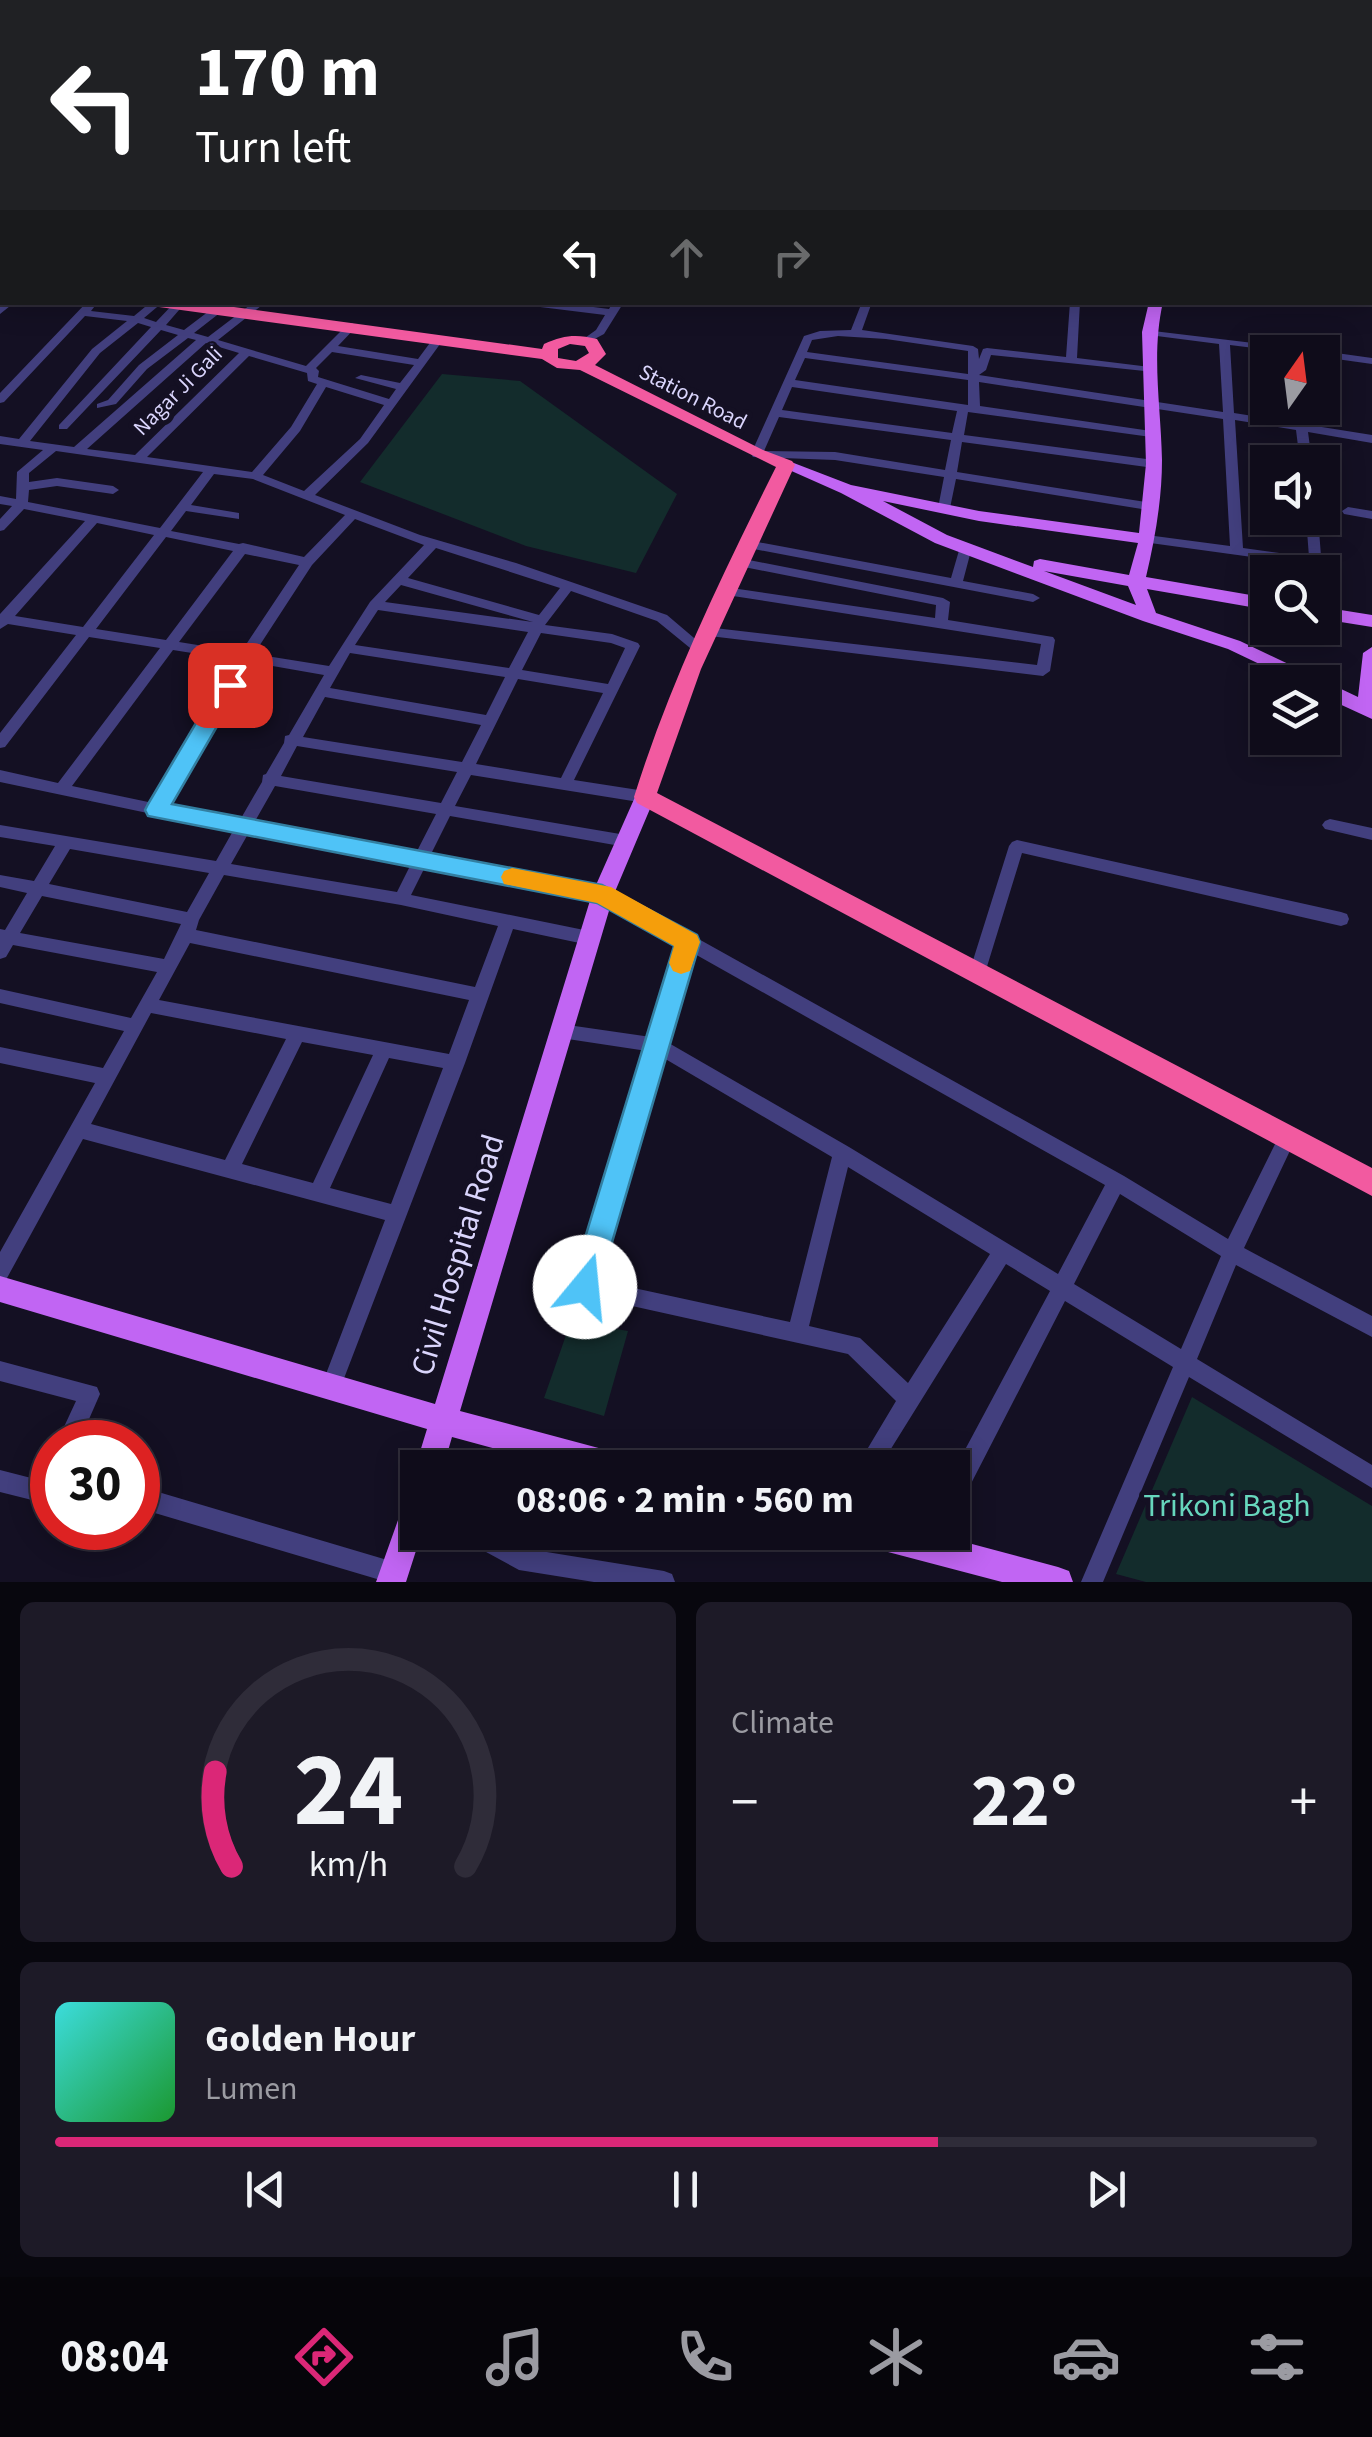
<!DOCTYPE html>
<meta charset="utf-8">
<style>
body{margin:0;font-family:"Source Sans 3",sans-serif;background:#1d1a27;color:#f1f3f6;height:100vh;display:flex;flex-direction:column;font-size:38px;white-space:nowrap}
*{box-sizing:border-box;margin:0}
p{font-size:32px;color:#9b9ba2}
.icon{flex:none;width:55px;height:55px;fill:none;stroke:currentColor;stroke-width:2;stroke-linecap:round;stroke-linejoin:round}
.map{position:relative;height:1582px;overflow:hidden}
.side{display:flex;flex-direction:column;gap:20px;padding:20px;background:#08070e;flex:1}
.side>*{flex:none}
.hud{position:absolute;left:0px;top:0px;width:1372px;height:305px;box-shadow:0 5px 25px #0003,0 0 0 2px #2f2c39;background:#202124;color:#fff;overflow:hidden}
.needle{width:65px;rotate:14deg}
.buttons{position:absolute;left:1250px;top:335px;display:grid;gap:20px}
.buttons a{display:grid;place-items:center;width:90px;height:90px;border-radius:0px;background:#0f0c1a;box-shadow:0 5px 25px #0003,0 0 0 2px #2f2c39;font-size:50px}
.speed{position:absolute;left:30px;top:1420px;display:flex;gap:20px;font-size:50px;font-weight:700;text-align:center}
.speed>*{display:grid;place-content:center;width:130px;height:130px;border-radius:50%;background:#0f0c1a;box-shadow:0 5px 25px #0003,0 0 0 2px #2f2c39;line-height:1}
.speed .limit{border:15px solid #d22;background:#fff;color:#111}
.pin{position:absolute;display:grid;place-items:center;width:85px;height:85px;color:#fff;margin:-42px;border-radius:20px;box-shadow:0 5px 15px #0006}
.me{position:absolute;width:110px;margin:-55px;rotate:17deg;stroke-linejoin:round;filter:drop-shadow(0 0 8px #0008)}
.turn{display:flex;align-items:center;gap:35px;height:210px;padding:0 30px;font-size:45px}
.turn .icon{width:130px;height:130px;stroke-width:2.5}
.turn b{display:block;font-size:70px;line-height:85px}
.lanes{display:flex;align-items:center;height:95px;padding:0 30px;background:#0003;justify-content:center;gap:50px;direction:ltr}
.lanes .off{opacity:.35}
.big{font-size:75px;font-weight:700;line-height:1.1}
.side .tile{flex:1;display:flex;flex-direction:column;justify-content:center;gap:15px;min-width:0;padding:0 35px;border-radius:15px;background:#1d1a27}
.side .dial{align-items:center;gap:0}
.dial svg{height:260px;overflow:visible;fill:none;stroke:#2f2c39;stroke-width:7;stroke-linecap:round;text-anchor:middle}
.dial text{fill:#f1f3f6;stroke:none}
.song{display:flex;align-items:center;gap:30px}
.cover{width:120px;height:120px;border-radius:15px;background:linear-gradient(135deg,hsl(180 70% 55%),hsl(130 70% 35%))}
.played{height:10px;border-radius:5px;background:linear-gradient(90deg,#db2777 70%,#2f2c39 70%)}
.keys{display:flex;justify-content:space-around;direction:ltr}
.heat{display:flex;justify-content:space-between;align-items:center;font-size:55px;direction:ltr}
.side .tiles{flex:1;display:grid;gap:20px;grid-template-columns:1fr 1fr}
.tile:last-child{grid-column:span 2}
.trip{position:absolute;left:400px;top:1450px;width:570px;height:100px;border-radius:0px;background:#0f0c1a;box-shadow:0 5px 25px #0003,0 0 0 2px #2f2c39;font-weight:700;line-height:100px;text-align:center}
.tabs{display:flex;height:160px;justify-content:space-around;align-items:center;background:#06050a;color:#9b9ba2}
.tabs .icon{width:70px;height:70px}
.tabs .active{color:#db2777}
.tabs b{font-size:45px;color:#f1f3f6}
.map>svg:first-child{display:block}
.green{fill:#132c2c}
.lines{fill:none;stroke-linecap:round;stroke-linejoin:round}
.minor{fill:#423f7e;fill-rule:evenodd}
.major{fill:#c165f3;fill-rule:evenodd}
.highway{fill:#f25aa0;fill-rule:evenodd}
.route{fill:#4fc3f7;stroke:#337fa1;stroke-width:2.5}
.slow{fill:#f59e0b}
.labels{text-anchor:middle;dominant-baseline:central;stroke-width:10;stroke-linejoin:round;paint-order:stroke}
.far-street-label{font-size:22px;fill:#dad5fc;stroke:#141023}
.near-street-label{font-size:32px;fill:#dad5fc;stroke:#141023}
.near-park-label{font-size:32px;fill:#67d6bd;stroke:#141023}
</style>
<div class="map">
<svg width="1372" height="1582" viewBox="0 0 1372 1582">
<rect width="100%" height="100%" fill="#141023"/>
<path class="green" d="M442 374 520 381 677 494 636 573 526 546 360 482Z
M571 1321 628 1331 604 1416 544 1398Z
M1192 1397 1372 1506V1582H1146L1116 1574Z"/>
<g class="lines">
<path class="minor" d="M508 0H516L514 2H507Z
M574 0H603L606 2H581Z
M612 0H620L618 2H611Z
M643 0H651L649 2H642Z
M827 0H835L833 2H827Z
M876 0H884L882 2H876Z
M920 0H928L926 2H920Z
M949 0H957L955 2H949Z
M1044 0H1052V2H1045Z
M1236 0H1244V2H1237Z
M1281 0H1307L1310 2H1287Z
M1370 15H1372V27H1370Z
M0 24H2V29H0Z
M0 43H2V48H0Z
M0 72H2V76H0Z
M1370 88H1372V94H1370Z
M2 99V106L0 107V100Z
M0 147H2V153H0Z
M0 167 2 168V174L0 173Z
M1370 178H1372V184H1370Z
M1370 219H1372V225H1370Z
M3 302H15L0 314V305Z
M87 302H98L91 311 134 316 151 302H163L144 318 156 322 175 302H186L166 325 184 330 213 308H221V312L194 333 208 337 254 302H266L218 340 306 366 348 324 352 323 357 326 338 346 418 359 435 336H443V340L368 443 315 495 420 535 516 563 667 615 707 649 705 652H695L657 621 571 591 545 625 612 634 638 643 640 646 574 780 645 791 650 793 653 797 650 801 645 803 471 775 455 806 626 835 631 837 634 841 631 845 626 847 450 816 430 856 609 889 1124 1176 1228 1239 1281 1132 1287 1130 1293 1132 1296 1138 1244 1248 1372 1316V1337L1236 1265 1197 1359 1372 1465V1488L1189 1377 1103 1582H1081L1173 1367 1065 1301 960 1505 952 1508V1474L1050 1291 1006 1264 879 1468H856L896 1401 848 1354 578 1294 575 1287 647 1051 561 1038 555 1036 552 1031 555 1026 561 1024 651 1037 679 945 600 900 425 867 411 895 589 931 595 933 597 938 595 943 589 945 513 929 465 1063 338 1394 331 1397 324 1394 321 1387 385 1220 83 1139 7 1278 0 1281V1252L95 1083 0 1063V1047L103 1068 124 1031 0 1003V989L131 1018 157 972 13 945 6 957 0 959V929L5 930 27 893 0 887V875L34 881 55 846 0 837V825L216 861 233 831 0 782V770L58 783 160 648 89 637 5 747 0 748V733L76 635 8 624 0 629V614L85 521 24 509 4 530 0 531V519L12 506 0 504V496L16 499 17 472 43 450 0 444V436L19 439 92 349 127 321 85 316 4 402 0 403V393ZM138 323 151 327 59 425V429H67L161 330 178 335 139 365 108 400 97 404V408L116 404 147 369 188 338 196 340 74 447 30 441 100 353ZM206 343 239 353 135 455 87 449ZM332 352 414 365 400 383 361 375 355 378 396 389 389 399 318 377 319 371 316 368ZM249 356 307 373 308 381 317 384 291 427 252 472 147 457ZM326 387 384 405 360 439 304 491 263 475 300 431ZM56 451 203 472 160 528 28 502 29 490 57 486 113 494 119 490 113 486 57 478 29 482V473ZM214 474 253 479 345 515 304 557 243 543 239 544 171 531 186 511 239 519V513L191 505ZM355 519 424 545 370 602 329 666 254 654 312 565ZM97 523 154 535 83 627 15 616ZM166 537 233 551 166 640 96 629ZM436 548 560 588 539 615 408 578ZM245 554 299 565 241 652 179 642ZM401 585 533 622 385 602ZM378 610 528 632 509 668 355 645ZM541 633 611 643 625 648 608 684 522 670ZM173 650 236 660 153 803 72 786ZM350 653 505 677 486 715 330 688ZM249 662 324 675 289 735 285 736 284 743 266 774 263 775 262 782 240 820 167 806ZM518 679 603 693 561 778 476 764ZM325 697 481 725 462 762 303 737ZM297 746 457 772 441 803 281 776ZM275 786 436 814 416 853 254 823ZM248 834 411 864 397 892 231 864ZM70 849 209 873 187 912 49 884ZM224 875 401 905 498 926 475 987 196 930 199 920ZM42 896 181 924 164 959 20 933ZM190 943 469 1000 449 1054 159 1000ZM693 953 1105 1185 1058 1274 849 1147 667 1042ZM151 1013 286 1039 225 1160 91 1124ZM302 1042 373 1055 313 1183 242 1164ZM662 1057 832 1157 790 1322 597 1280ZM389 1058 443 1068 391 1204 330 1188ZM848 1167 990 1254 908 1383 860 1338 809 1326ZM1120 1194 1221 1256 1181 1349 1074 1284Z
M519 302H554L609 309 613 302H624L604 334 587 343 582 340 596 330 605 315 524 305Z
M862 302H872L862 330 973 346 978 349 979 359 983 349 987 348 1066 357 1070 302H1080L1077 358 1150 367 1156 370 1154 372 991 355 986 370 979 375 1223 412 1219 344 1149 335 1144 332 1145 330 1312 350 1313 352H1286L1230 345 1234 413 1372 435V443L1308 432 1312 462H1300L1296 430 1235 420 1243 548 1309 557 1306 518H1318L1322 568 1316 572 1311 571 1309 565 1143 542 1141 539 1147 535 1230 546 1223 419 979 382 980 406 1151 431 1157 434 1151 437 968 412 964 435 1154 460 1160 464 1154 468 962 442 957 472 1152 503V509L1148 510 956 479 950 508 944 512 938 508 944 477 835 460 753 457 751 454 804 336 820 331 851 330ZM838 336 886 339 968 351V374L807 352 812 340ZM805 358 968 380V405L795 380ZM792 387 957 411 952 433 782 410ZM779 417 951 440 945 470 835 452 764 451Z
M1322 351 1372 358V364L1322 357V352H1318Z
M1348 507 1372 511V519L1344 514 1342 511Z
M747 540 951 578 960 547 966 543 972 547 963 581 1033 594 1040 598 1033 602 743 547V541Z
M739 558 943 598 950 602 948 620 1053 637 1055 640 1050 671 1043 676 701 635 699 632 706 627 1037 665 1041 644 720 594 718 591 720 588 725 587 935 618 936 605 734 565 733 562Z
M1330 819 1372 828V840L1325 829 1322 825 1325 821Z
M1017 840 1341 912 1347 914 1349 919 1347 924 1341 926 1022 853 985 973 983 978 977 980 971 978 969 973 1009 846 1012 842Z
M0 1361 97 1387 100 1394 79 1442H57L76 1401 0 1381Z
M52 1464V1500L44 1503 0 1492V1470L39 1480 44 1467Z
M138 1486 394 1562 402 1565 405 1573 402 1581 387 1582 138 1508Z
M461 1532H494L522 1548 664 1571 672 1574 675 1582H594L519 1570 464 1540Z"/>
<path class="major" d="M0 125 2 126V132L0 133Z
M1372 138V146L1370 147V139Z
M1370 265H1372V273H1370Z
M1149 302H1163C1151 354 1161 407 1162 460 1162 499 1155 539 1146 577L1268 598V610L1147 589 1156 613 1240 641 1358 697 1363 653 1372 647V719L1322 696V682H1297L1228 649 1143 621 935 543 841 493 778 465 786 460 851 485 979 511 1139 533 1146 464 1142 332ZM883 501 979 521 1138 543 1129 575 1040 559 1034 561 1033 567 947 535ZM1044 571 1128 586 1136 605Z
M1322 607 1372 615V627L1322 619Z
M645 789 652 792 655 797 614 894 460 1411 621 1454 631 1458 635 1468H566L452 1437 443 1468H418V1475L415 1468 427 1429 0 1302V1276L435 1404 592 894 635 797 638 792Z
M418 1488V1532H422L406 1582H376L408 1492Z
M855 1532H927L1058 1567 1069 1571 1073 1582H1002L869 1547 859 1542Z"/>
<path class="highway" d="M0 258 2 259V269L0 268Z
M152 302H197L542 349 544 344C564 335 576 334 597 339L606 354 595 365 763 450 792 461 795 465 701 669 657 793 1372 1168V1196L637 803 634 797C670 682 722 575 776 467L580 370 557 368 542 359 159 307ZM570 344 585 346 589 353 576 361 558 358V349Z"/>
</g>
<path class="route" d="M230 677 241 685 172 804 602 885 697 935 700 942 596 1297 585 1302 574 1297 570 1287 674 946 597 903 148 816 145 810 148 804 222 679Z"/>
<path class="slow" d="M512 868 611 887 697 935 700 942 690 971 681 974 673 971 669 963 674 946 597 903 504 884 501 877 504 871Z"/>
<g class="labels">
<g class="far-street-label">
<text transform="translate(178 391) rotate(-45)">Nagar Ji Gali</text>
<text transform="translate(693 397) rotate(27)">Station Road</text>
</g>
<g class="near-street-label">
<text transform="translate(458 1255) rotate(-73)">Civil Hospital Road</text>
</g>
<g class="near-park-label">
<text x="1227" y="1506">Trikoni Bagh</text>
</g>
</g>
</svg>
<div class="buttons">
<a><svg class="needle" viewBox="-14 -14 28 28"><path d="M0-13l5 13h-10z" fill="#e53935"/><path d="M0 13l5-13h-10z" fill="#9b9ba2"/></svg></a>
<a><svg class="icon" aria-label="sound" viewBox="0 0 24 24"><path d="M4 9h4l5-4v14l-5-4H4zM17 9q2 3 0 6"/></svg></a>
<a><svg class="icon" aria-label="search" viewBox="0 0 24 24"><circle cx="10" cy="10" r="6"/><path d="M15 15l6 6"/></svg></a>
<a><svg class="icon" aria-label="layers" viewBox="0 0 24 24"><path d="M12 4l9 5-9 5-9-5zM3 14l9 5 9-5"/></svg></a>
</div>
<div class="speed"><div class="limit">30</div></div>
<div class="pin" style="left:230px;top:685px;background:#d93025"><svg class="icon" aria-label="arrive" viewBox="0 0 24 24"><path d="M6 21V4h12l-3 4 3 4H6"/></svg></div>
<svg class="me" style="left:585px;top:1287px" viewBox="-20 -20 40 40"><circle r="19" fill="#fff"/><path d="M0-13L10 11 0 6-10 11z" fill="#4fc3f7"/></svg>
<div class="trip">08:06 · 2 min · 560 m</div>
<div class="hud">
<div class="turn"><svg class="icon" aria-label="left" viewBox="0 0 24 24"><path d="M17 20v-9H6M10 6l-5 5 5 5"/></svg><div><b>170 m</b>Turn left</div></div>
<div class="lanes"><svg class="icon" aria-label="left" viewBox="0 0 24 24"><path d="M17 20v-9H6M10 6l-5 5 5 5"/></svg><svg class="icon off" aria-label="ahead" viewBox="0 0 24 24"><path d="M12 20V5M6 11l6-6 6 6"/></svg><svg class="icon off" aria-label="right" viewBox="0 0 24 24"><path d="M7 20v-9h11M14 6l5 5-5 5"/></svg></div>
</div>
</div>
<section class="side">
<div class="tiles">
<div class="tile dial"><svg viewBox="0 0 100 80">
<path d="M14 69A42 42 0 1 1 86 69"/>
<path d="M14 69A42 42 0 0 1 9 40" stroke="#db2777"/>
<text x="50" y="56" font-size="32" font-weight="700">24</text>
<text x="50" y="72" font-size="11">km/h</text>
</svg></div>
<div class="tile"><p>Climate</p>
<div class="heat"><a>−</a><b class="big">22°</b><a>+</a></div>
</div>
<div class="tile">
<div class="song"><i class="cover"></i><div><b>Golden Hour</b><p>Lumen</p></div></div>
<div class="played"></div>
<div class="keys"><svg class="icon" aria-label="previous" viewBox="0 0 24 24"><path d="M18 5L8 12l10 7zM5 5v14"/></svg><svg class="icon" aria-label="pause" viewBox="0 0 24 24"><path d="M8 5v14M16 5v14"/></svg><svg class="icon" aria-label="next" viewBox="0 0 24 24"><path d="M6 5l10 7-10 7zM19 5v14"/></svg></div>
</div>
</div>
</section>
<nav class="tabs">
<b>08:04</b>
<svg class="icon active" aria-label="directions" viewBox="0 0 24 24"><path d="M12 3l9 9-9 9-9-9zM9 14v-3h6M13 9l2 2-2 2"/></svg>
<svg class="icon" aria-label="music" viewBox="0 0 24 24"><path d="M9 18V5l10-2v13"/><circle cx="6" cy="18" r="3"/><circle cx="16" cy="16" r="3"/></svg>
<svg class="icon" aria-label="phone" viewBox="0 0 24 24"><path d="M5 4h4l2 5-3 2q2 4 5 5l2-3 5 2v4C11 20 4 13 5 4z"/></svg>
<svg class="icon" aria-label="climate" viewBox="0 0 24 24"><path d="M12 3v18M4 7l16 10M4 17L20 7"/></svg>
<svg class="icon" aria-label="car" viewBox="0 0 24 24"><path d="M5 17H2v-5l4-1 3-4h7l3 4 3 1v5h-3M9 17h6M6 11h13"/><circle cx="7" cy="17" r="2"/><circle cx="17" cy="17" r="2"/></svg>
<svg class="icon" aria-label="filters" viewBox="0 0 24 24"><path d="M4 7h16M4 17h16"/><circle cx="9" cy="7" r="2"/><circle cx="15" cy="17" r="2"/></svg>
</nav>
